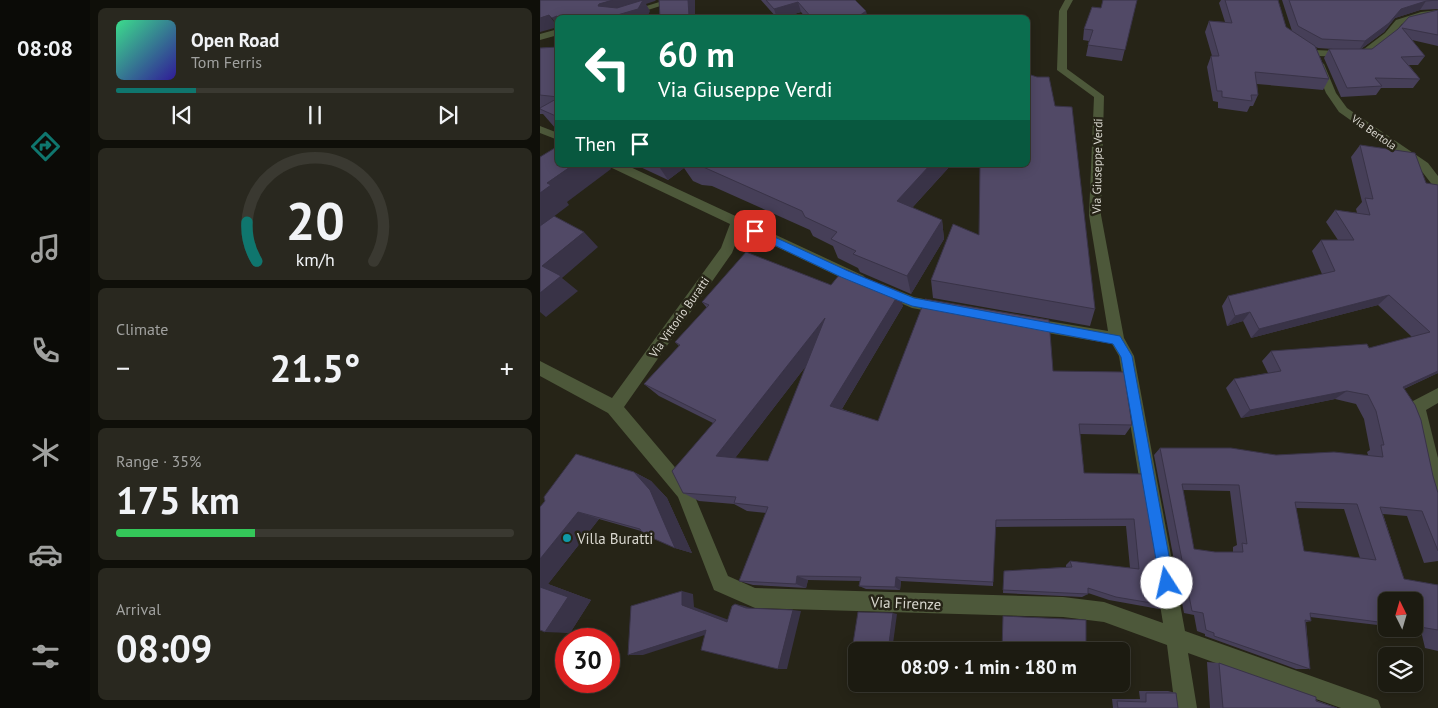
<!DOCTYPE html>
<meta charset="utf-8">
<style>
body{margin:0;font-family:"PT Sans",sans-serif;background:#29281f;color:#f1f3f6;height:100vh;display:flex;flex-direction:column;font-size:19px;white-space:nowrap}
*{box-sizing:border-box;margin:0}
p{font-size:16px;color:#a0a19f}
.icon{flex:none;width:28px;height:28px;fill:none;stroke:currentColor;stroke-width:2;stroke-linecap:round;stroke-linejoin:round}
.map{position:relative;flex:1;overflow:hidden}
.panel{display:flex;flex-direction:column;gap:8px;padding:8px;background:#0f0f09;width:450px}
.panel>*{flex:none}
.banner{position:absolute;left:15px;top:15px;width:475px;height:152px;border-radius:8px;box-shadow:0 2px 12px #0003,0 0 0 1px #3a3931;background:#0b6e4f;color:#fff;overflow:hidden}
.needle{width:32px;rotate:355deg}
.buttons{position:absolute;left:838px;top:592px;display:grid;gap:10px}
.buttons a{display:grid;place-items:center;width:45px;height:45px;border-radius:8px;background:#1c1b11;box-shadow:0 2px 12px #0003,0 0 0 1px #3a3931;font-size:25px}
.speed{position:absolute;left:15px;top:628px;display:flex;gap:10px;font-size:25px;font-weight:700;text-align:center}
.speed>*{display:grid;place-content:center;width:65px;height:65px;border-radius:50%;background:#1c1b11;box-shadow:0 2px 12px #0003,0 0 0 1px #3a3931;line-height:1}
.speed .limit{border:8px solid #d22;background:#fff;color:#111}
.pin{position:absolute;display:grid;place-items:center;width:42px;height:42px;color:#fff;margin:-21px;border-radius:10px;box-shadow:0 2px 8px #0006}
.me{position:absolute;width:55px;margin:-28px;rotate:350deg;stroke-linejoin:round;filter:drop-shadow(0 0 4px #0008)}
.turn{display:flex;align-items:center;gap:18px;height:105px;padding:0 20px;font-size:22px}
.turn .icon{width:65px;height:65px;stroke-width:2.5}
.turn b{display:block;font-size:35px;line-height:42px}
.then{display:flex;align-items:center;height:48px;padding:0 20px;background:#0003;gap:10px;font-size:19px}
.big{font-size:38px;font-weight:700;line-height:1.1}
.panel .widget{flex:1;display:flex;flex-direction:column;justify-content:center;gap:8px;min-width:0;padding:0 18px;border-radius:8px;background:#29281f}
.panel .dial{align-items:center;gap:0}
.dial svg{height:130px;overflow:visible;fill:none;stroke:#3a3931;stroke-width:7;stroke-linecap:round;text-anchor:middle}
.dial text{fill:#f1f3f6;stroke:none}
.song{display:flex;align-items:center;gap:15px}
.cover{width:60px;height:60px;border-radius:8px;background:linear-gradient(135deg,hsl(150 70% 55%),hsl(250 70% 35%))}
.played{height:5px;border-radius:2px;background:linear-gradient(90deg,#0f766e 20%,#3a3931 20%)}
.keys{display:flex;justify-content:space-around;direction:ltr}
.heat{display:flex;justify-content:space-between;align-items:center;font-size:28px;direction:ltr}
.charge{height:8px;border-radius:4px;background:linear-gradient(90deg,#34c759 35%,#3a3931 0)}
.trip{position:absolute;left:308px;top:642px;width:282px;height:50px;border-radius:8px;background:#1c1b11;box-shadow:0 2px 12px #0003,0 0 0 1px #3a3931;font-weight:700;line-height:50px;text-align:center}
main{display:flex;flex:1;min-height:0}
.menu{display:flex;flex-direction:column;width:90px;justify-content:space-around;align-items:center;background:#0b0b07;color:#a0a19f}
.menu .icon{width:35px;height:35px}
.menu .selected{color:#0f766e}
.menu b{font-size:22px;color:#f1f3f6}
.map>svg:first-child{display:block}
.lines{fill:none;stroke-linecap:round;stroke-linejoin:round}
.minor{fill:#4d583a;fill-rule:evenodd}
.wall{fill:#463f58;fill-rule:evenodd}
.shaded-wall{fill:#393347}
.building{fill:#514966;stroke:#393347;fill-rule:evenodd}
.route{fill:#1a73e8;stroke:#114b97}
.culture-dot{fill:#0f9aa8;stroke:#262417;stroke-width:2}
.labels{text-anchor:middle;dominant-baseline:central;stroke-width:5;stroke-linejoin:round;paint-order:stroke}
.far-street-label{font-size:11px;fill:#d9d7cf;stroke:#262417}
.street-label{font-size:12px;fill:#d9d7cf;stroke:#262417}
.near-poi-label{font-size:15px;fill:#d9d7cf;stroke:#262417;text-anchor:start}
.near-street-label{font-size:15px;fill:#d9d7cf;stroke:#262417}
</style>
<main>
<nav class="menu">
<b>08:08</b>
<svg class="icon selected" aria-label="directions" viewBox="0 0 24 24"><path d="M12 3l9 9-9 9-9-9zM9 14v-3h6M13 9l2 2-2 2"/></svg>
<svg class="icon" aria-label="music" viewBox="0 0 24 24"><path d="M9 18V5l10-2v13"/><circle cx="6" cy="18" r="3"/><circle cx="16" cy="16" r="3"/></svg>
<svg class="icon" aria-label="phone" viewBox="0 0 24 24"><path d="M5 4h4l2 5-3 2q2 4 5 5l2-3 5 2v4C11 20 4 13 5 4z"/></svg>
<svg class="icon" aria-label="climate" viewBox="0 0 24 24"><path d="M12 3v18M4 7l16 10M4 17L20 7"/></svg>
<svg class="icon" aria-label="car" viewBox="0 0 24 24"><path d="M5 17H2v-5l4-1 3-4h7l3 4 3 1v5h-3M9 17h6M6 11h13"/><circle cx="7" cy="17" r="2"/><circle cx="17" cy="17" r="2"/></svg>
<svg class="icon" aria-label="filters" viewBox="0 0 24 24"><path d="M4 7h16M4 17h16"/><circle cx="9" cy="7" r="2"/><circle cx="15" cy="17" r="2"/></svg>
</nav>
<section class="panel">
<div class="widget">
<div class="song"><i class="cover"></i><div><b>Open Road</b><p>Tom Ferris</p></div></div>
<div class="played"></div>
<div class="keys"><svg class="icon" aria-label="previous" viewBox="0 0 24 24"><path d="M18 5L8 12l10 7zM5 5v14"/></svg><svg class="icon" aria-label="pause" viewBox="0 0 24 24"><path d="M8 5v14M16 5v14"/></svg><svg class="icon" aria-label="next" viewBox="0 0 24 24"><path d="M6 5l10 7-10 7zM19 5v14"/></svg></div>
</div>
<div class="widget dial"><svg viewBox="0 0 100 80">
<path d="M14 69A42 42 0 1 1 86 69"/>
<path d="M14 69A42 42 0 0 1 8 45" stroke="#0f766e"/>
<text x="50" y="56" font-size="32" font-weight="700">20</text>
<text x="50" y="72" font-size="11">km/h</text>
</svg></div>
<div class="widget"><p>Climate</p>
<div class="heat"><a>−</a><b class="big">21.5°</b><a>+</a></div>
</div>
<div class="widget"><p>Range · 35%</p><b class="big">175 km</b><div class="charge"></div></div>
<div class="widget"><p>Arrival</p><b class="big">08:09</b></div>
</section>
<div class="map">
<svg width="898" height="708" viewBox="0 0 898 708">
<rect width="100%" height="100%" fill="#262417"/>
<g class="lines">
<path class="minor" d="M126 0H139L83 18H67Z
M525 0H533L527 11V69L564 96 561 215 584 338 594 356 645 631 830 697 838 700 841 708H801L648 653 657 708H635L627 645 564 622 523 617 215 608 174 590 138 497 68 413 0 376V361L72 398 181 248 190 224 72 168 70 165H86L324 276 326 280 324 284 319 285 314 284 201 230 192 253 84 407 150 485 188 576 215 588 523 597 564 602 623 623 579 356 572 344 490 330 485 328 483 324 485 320 490 318 568 331 549 215 554 97 517 70 519 11Z
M898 10V16L882 18 862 24 851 37 825 57 775 56 770 53 775 50 820 52 845 33 856 20 881 12Z
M18 29V35L0 40V34Z
M779 61 784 64 796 93 807 108 888 163 898 176V188L894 187 880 169 799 112 786 93 774 64Z
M0 126 18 133V140L0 133Z
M342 284 374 297 409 304 411 308 409 312 404 314 372 308 337 293 335 289 337 285Z
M898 388V403L886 410 898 458V502L892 499 889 493 869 407 871 402Z"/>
</g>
<path class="wall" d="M221 0H315L326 11 327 18H266L261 12 241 18H237Z
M597 0 582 61 546 56 549 41 543 40 544 29 561 8Z
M681 0H738L746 27 752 31 742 0H898V9L880 10 855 18 844 32 821 49H832L858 29 898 10V46L872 40 885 56 878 65H869L880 79 873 88H841L836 95 801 97 784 58 789 49H793L778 48 776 47 789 79 783 90 717 84 718 95 713 106H710L707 112 678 108V102L673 101 667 67 671 56H672L665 32 669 21 685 22 679 3Z
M18 47V130L16 129 3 114H0V48Z
M515 106 555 309 550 326 393 298 391 280 439 235 488 165Z
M820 145 875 153 898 373 864 389 893 476 898 493V561L884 563 867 516 843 514 864 579 898 585V651L885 648 881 631 867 629H874V601H846V626L770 617 771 621 766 622 770 669H756L665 636V634L657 631 654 615 644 613 614 455 620 448 736 455H828L827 452 830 450 824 419 816 404 795 399 701 418 686 388 694 379 728 373 722 361 731 351 829 348 872 337 838 305 711 338 703 321 687 326 682 306 688 296 782 274 772 251 781 240H798L786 222 795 210 817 213 816 209 822 202 811 157ZM643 490 690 491 697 545 693 547V552H675L654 549ZM756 508 804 509 820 558 764 551Z
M96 165H411L372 208 402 220 404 239 371 294 320 272 318 268 298 258 293 246 273 236 270 230 172 186 162 185 153 181 144 168 128 180Z
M291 285 363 306 302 409 338 421 513 371 592 425 585 435 540 434 544 473 600 474 605 469 629 606 619 609 569 600 548 593V594L542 597 463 593 464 571 526 567V565L530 561 590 568 586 526 455 527 453 586 361 581 360 590 326 589 319 586 320 581 268 580 266 588 213 585 199 581 226 513 207 511 194 504 159 501 143 493 173 423 119 396 104 384 139 346 135 342 167 308 162 302ZM266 366 228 461 195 458Z
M94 472 111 481 127 498 152 553 135 548 101 531 59 519 8 584 51 600 30 633 0 630V507Z
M667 662 679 663 797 708H670Z
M599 691H628L636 693 638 708H573L572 699H600Z"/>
<path class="shaded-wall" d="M73 0H116L115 1 106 4 110 11 107 18H67L58 6 59 4Z
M148 0H155V18H137Z
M886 1 880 10 855 18 844 32 819 50 825 41 861 9Z
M258 2 261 12 241 18H237L234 9Z
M326 11 327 18H316Z
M9 15 18 27 0 32V18Z
M301 15V18H290Z
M17 16 18 18V27L12 18Z
M33 165H69L71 169 27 202 29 205 0 227V193L7 183Z
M118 165H142L144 168 128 180Z
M390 165H411L360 221 357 201Z
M402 220 404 239 371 294 367 276Z
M44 232 58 247 22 278 38 291 6 317 0 312V293L2 266Z
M360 292 363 306 297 417 290 406Z
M849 295 838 305 711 338 719 329Z
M710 312 703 321 687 326 695 316Z
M285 318 292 332 189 466 176 456Z
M898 371V373L850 395 863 387Z
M807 391 795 399 701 418 710 410Z
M94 472 111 481 127 498 152 553 135 548Z
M38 512 59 519 8 584 51 600 30 633 5 632 0 587V559Z
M257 576 268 580 266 588 256 584Z
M356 577 361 581 360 590 355 587Z
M142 591 153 594 154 607 197 623 187 622 142 605Z
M195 604 205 606 215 610 206 608Z
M253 610 261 611 247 669H238Z
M353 613 357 614 352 651H348Z
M166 630 177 631 103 655H88Z"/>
<path class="building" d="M0 0H73L59 4 58 6 77 8 103 0 98 9 67 18H18L17 16 12 18 9 15 0 18Z
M119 0H148L149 16 137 18H120Z
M226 0H315L326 11 316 18H304L301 15 290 18H272L258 2 234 9Z
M563 0H597L585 50 548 45 553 30 544 29 552 7 561 8Z
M685 0H738L746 27 775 46 789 79 715 72 718 95H711L712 101 682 97V91H677L671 56H679L669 21 692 23Z
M749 0H898L886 1 861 9 849 23 825 41 782 39 758 26Z
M898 10V35L862 28 885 56 861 57 880 79 835 78 842 86 807 88 789 49H832L858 29 869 17Z
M18 47V97L0 95V48Z
M488 74 497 77H509L515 106 532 107 555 309 391 280 413 224 439 235 440 165H488Z
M18 98V117L0 109V108Z
M820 145 875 153 886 183 898 185V371L863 387 875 405 881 420 893 476 898 493V551L882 511 840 507 864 579 898 585V630L874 626V601H846V623L770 613 771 621 765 620 770 669 674 636V633L666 630 663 613 652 611 620 448H691L736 455 794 452 843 457 841 445H844L836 411 828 395 807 391 710 410 694 379 741 371 731 351 827 344 829 348 890 332 849 295 719 329 710 312 695 316 688 296 795 271 781 240H814L795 210 830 215 825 198 833 199ZM642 484 699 485 707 544 702 543 703 552H675L654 549ZM755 502 817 504 836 560 764 551Z
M18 146V165H33L7 183 11 185 0 193V157Z
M148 165H390L357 201 402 220 367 276 313 254 316 251 291 239 297 232 265 217 262 211 161 166Z
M14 216 44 232 2 266 21 276 0 293V226Z
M206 252 291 285 304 269 360 292 290 406 338 421 385 299 509 320 513 371 584 372 592 425 539 424 544 473 603 474 605 469 629 606 576 597 548 588V594L463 590 464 571 532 567 530 561 599 569 594 519 456 520 453 582 356 577 355 587 319 586 321 577 257 576 256 584 199 581 228 507 194 503 196 497 143 493 132 471 176 420 104 384 140 345 135 342 169 305 162 302ZM285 318 228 461 176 456Z
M36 454 94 472 110 490 135 548 103 534 100 529 38 512 0 559V507L5 501 4 497Z
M0 587 28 597 5 632 0 630Z
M142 591V605L187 622 192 606 195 604 206 608 253 610 238 669 161 650 166 630 88 655 91 606Z
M318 612 353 613 348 651H316V675H308Z
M463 616 546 620V651H462Z
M679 663 776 697V701L797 708H683Z
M606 693H636L638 708H578L577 701 606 702Z"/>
<path class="route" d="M215 228 308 271 374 298 580 336 592 356 634 583 632 588 627 591 622 588 620 583 581 357 573 344 372 306 301 277 211 234 210 231Z"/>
<circle class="culture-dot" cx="27" cy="538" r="5"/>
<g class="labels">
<g class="far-street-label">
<text transform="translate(834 132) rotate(35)">Via Bertola</text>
</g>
<g class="street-label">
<text transform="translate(557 166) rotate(-89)">Via Giuseppe Verdi</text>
<text transform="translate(139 317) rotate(-55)">Via Vittorio Buratti</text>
</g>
<g class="near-poi-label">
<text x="37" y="538">Villa Buratti</text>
</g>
<g class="near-street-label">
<text transform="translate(366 603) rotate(2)">Via Firenze</text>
</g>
</g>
</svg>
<div class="buttons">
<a><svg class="needle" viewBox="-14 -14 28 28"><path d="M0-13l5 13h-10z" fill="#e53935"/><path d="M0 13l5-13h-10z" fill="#a0a19f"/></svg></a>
<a><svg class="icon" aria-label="layers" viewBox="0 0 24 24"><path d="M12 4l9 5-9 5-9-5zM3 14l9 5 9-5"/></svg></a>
</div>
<div class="speed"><div class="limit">30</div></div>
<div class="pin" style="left:215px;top:231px;background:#d93025"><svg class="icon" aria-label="arrive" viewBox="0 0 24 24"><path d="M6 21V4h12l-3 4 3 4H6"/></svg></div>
<svg class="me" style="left:627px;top:583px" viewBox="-20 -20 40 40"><circle r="19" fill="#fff"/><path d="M0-13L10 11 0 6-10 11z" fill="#1a73e8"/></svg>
<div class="trip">08:09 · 1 min · 180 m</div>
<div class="banner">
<div class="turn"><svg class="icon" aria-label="left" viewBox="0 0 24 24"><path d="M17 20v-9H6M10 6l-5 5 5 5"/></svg><div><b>60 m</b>Via Giuseppe Verdi</div></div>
<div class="then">Then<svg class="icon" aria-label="arrive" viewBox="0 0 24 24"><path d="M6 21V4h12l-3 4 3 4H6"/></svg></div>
</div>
</div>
</main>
